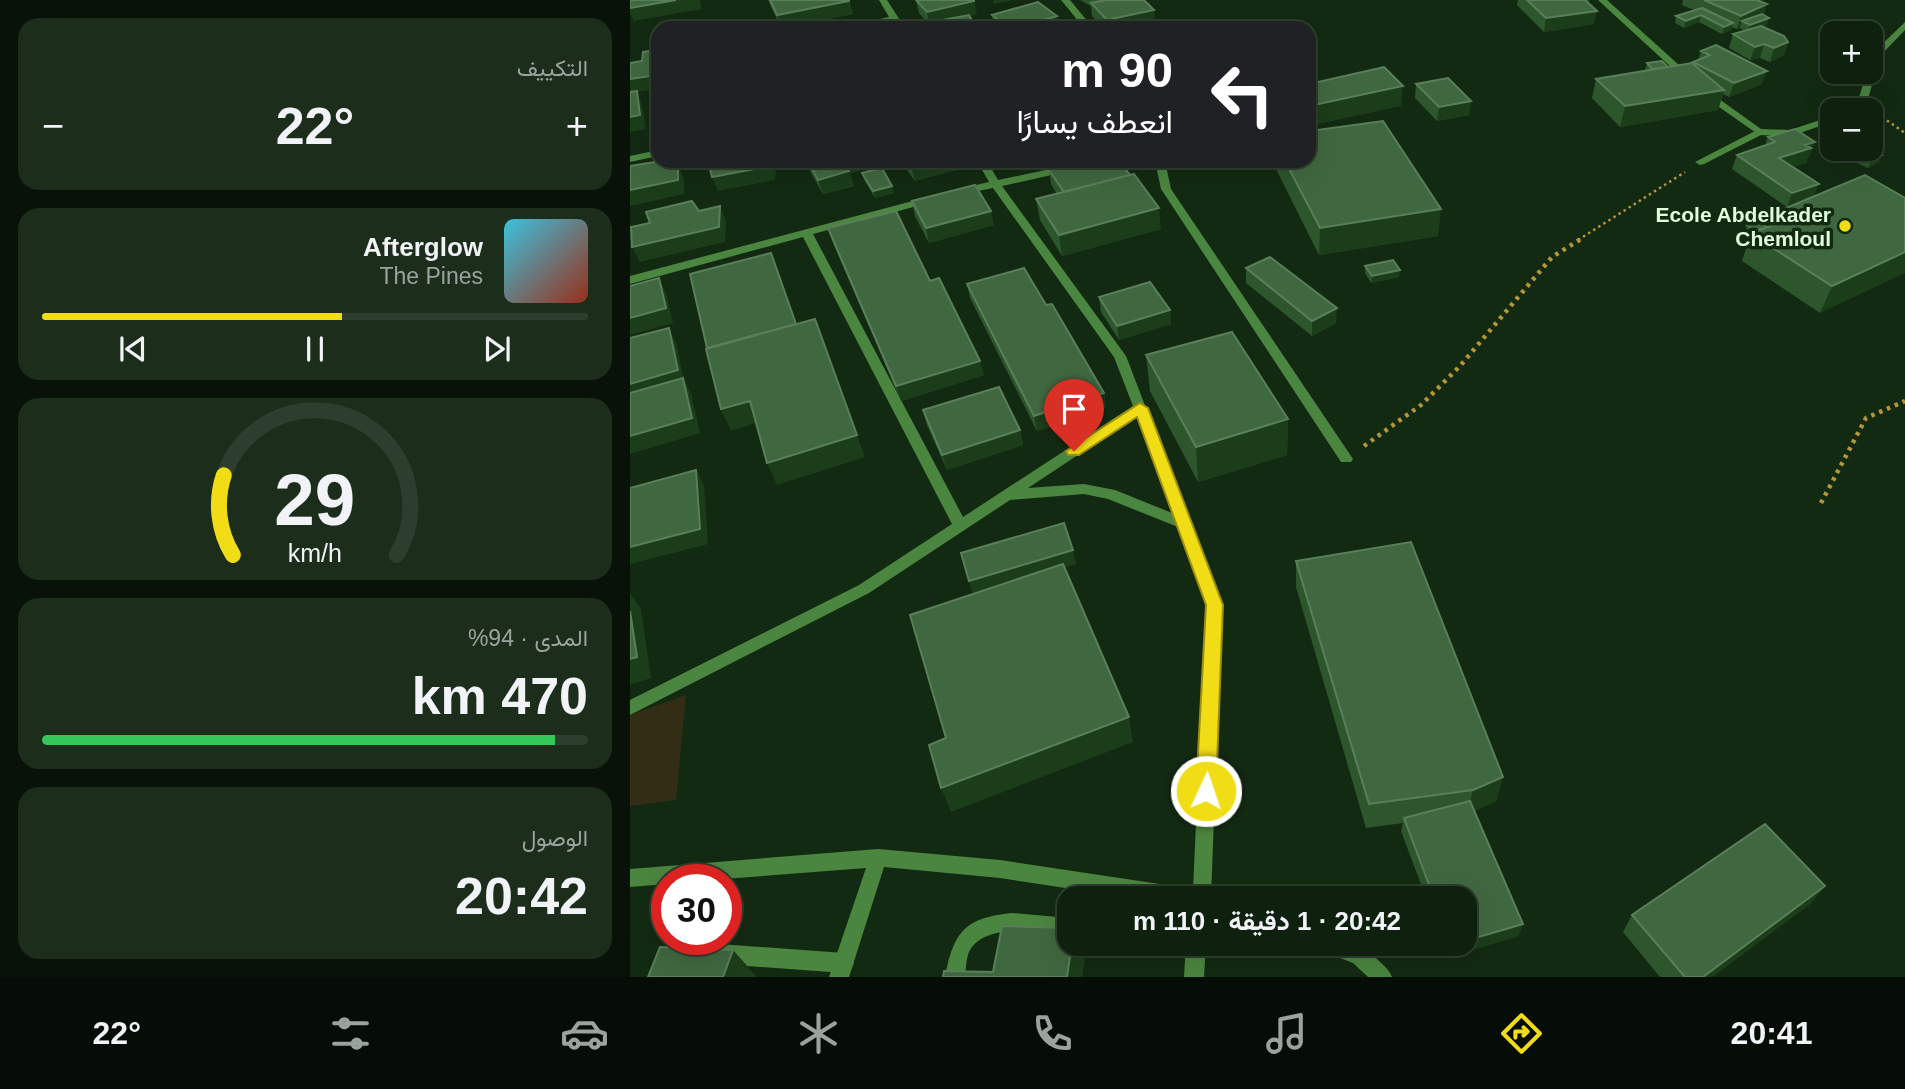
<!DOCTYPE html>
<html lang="ar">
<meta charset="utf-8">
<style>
body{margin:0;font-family:Arial,Vazirmatn,sans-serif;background:#1c2d1c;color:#f1f3f6;direction:rtl;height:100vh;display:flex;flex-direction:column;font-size:26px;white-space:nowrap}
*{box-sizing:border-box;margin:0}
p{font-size:23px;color:#9ba39e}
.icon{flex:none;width:38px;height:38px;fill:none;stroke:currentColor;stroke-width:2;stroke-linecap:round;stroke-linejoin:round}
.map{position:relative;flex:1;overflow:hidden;direction:ltr}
.drawer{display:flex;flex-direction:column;gap:18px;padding:18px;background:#081208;width:630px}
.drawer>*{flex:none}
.guide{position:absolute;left:21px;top:21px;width:665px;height:147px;border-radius:21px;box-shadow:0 7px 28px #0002,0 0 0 2px #2e3e2e;direction:rtl;background:#202124;color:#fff;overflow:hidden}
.tools{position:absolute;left:1190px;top:21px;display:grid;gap:14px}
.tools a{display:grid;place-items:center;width:63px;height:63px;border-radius:14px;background:#0e200e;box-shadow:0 7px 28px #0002,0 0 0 2px #2e3e2e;font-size:35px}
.speed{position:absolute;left:21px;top:864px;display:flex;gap:14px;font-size:35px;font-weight:700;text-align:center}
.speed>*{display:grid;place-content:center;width:91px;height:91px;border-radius:50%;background:#0e200e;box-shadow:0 7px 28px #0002,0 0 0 2px #2e3e2e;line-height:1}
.speed .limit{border:10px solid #d22;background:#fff;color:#111}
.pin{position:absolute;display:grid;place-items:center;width:60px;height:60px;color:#fff;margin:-72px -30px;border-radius:50% 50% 50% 0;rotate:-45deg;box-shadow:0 0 7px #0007}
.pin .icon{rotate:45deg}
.me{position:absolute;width:77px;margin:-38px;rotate:3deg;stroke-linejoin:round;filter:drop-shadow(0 0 5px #0008)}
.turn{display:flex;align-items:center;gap:24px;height:147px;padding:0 28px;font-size:32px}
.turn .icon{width:91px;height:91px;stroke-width:2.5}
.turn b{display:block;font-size:49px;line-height:60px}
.big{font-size:52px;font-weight:700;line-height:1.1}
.drawer .tile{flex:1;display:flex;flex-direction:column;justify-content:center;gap:10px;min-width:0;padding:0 24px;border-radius:21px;background:#1c2d1c}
.drawer .dial{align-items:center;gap:0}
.dial svg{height:182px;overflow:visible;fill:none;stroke:#2e3e2e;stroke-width:7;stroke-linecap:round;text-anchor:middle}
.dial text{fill:#f1f3f6;stroke:none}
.song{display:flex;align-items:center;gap:21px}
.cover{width:84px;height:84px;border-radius:10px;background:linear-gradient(135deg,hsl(190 70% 55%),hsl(10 70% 35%))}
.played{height:7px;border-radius:4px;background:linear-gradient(90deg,#f1dd15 55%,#2e3e2e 55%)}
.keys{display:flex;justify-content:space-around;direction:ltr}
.heat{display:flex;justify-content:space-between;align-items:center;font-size:38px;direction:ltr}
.charge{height:10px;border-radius:5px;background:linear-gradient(90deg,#34c759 94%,#2e3e2e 0)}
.trip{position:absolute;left:427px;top:886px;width:420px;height:70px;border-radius:21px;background:#0e200e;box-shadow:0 7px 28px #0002,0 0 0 2px #2e3e2e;font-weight:700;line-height:70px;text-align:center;direction:rtl}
.dock{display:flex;height:112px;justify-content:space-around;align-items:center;background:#060d06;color:#9ba39e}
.dock .icon{width:49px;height:49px}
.dock .on{color:#f1dd15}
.dock b{font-size:32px;color:#f1f3f6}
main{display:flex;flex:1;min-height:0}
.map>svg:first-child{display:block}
.green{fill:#332d16}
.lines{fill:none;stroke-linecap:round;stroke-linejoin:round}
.path-far1{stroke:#b69638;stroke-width:2.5;stroke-dasharray:2.5 3.5;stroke-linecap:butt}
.path{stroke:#b69638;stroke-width:4.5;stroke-dasharray:3.5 5;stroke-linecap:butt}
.lane{fill:#4b8640;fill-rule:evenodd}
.street{fill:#4b8640;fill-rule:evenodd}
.wall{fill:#2d562d}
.shaded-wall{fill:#1b3d1a}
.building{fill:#406840;stroke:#597f59;stroke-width:2}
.route{fill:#f1dd15;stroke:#9d900e;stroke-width:2}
.poi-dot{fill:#f1dd15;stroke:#132a12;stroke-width:2.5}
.labels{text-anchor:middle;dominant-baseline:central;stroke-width:7;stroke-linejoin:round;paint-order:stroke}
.far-poi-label{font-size:21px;font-weight:bold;fill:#dffddd;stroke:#132a12;text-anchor:end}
</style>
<main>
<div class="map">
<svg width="1275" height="977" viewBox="0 0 1275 977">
<rect width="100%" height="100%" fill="#132a12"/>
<path class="green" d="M56 695 46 800 0 806V715Z"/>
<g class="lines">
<path class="path-far1" d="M1252 117 1275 133
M948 240 1055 172"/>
<path class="path" d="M734 446 791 405 830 366 922 257 951 239
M1191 503 1236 418 1275 401"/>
<path class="lane" d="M1129 129 1134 132 1133 134 1074 164 1070 165 1065 162Z
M382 913 439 918V936C412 934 358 921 340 950 336 957 336 969 335 977H315C324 932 334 918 382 913Z
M89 944 214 953 221 956 224 963 221 970 214 973 89 964 82 961 79 954 82 947Z"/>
<path class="street" d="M249 0H257L275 28H267L262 21 227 28H210L259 17Z
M431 0H440L463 28H454Z
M968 0H977L1060 75V79H1054Z
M1275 22V30L1250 56 1235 110H1225L1237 72H1241V55Z
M1072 91H1078L1131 129 1160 130 1202 116V122L1161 136 1129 135 1072 95Z
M28 150V156L0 162V156Z
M347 161H357L368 180 435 166 440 169 435 172 372 186 496 356 559 520 564 525 562 528 592 605 581 898H501L370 878 254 867 219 977H199L236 868 81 880H37V884L0 887V869L248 849 370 860 563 889 576 605 548 527 478 499 454 494 380 500 239 593 0 715V700L229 585 322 524 173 237 0 284V276L294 198H302V202L183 234 333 517 503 406 484 357 363 188 328 195 323 192 324 190 359 182ZM507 416 542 513 485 490 454 484 398 488Z
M525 161H535L541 189 721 456 723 459 721 462H711L531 189Z
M556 943H576L574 977H554Z
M688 943C713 943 727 940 747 959 753 965 759 969 762 977H738L723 963 690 950Z"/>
</g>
<path class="wall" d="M138 0H219L223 14 151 28Z
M286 0 347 14 339 16 346 28H285V25L297 22 289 13Z
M450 0H514L525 23 503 28H473L462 16 461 6Z
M888 0H959L958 3 964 24 914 32 887 5Z
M1053 0H1127L1137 25 1133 27 1158 42 1154 55 1140 62 1130 58 1120 60 1099 48 1103 34 1115 31 1110 28 1107 29 1102 27 1101 30 1092 34 1069 22 1054 28 1045 23 1046 16 1064 10 1052 5Z
M362 15 429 28H364Z
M1071 51 1132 84 1099 97 1093 94 1088 110 990 127 962 98 966 79 1015 70 1017 63 1038 67 1062 63 1063 62 1068 60Z
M786 84 841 101 839 115 807 121 785 98Z
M1138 137 1180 156 1178 157 1176 163 1162 167 1184 196 1275 198 1190 313 1112 261 1120 237 1114 233 1117 225 1136 228 1139 227 1144 213 1167 204 1157 207 1102 169 1107 155 1135 146Z
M1221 152 1252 155 1249 162 1238 168 1218 159Z
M176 161H232L234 169 220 173 224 186 193 194 177 166Z
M271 161H324L326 170 285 181Z
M642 161H679L808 236 689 255Z
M419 170 531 229 432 256 410 220 406 199 427 194 421 184Z
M232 173 264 193 245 198 234 180Z
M282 201 364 225 299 243 285 216Z
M198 228 300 281 354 375 271 401 203 243Z
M735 266 769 277 741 283 735 273Z
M616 268 706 323 682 336 616 283Z
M337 284 416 305 474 393 476 408 407 431 340 298Z
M469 297 540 310 541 324 489 340 471 312Z
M516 355 658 419 657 455 568 482 520 391Z
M293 410 390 430 393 445 317 470 297 425Z
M666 561 873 777 866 801 844 811 893 924 888 936 818 957 813 943H835V898H796L771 831 773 823 736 828 666 587Z
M1195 886 1180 904 1082 977H1030L993 932 1002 915Z"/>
<path class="shaded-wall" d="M46 0H70L72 9 4 21 0 13V8Z
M363 0H383L364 4Z
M219 1 223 14 151 28 147 15Z
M344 1 347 14 300 26 297 12Z
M1137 4 1133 18 1112 21 1110 28 1107 29 1111 16Z
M524 10 525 23 503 28H478L477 20Z
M967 11 964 24 914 32 916 18Z
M1071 15 1069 22 1054 28 1056 21Z
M427 16 429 28H387Z
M1139 18 1137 25 1118 32 1120 25Z
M1103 23 1101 30 1092 34 1094 27Z
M1158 42 1154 55 1140 62 1144 48Z
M1134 44 1130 58 1120 60 1125 47Z
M1137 71 1132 84 1099 97 1104 83Z
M28 75V89L7 92 12 105 16 129 0 132V117L5 93 4 90 3 95H0V79Z
M773 86 771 106 679 126V106Z
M1094 90 1088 110 990 127 995 106Z
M841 101 839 115 807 121 809 107Z
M28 120V134L23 121Z
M1185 142 1180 156 1178 157 1176 163 1143 172 1149 158 1175 145Z
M1252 155 1249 162 1238 168 1241 161Z
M140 161H147L145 180 88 191 82 177Z
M213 161H232L234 169 220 173 224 186 193 194 188 180Z
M303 161H324L326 170 285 181 281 167Z
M48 166 54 180V194L0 206V190Z
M1189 184 1183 198 1157 207 1162 193Z
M262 186 264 193 245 198 243 191Z
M90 206 96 221 95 242 10 262 2 247Z
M529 208 531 229 432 256 429 235Z
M811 209 808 236 689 255 690 228Z
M361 211 364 225 299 243 296 228Z
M1275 252V273L1190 313 1202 286Z
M770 270 769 277 741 283 742 276Z
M29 278 36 293 43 323 0 335V318Z
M707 308 706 323 682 336V321Z
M540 310 541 324 489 340 487 326Z
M39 328 46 343 54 380 61 393 70 433 0 454V384Z
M192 340 235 457 147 485 137 463Z
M350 361 354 375 271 401 266 386Z
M474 393 476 408 407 431 404 416Z
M120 401 129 422 101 431 91 409Z
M658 419 657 455 568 482 566 447Z
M390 430 393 445 317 470 312 455Z
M66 470 74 485 78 544 0 564V547Z
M443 550 446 564 343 595 339 581Z
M0 593 11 609 21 678 0 685Z
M499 717 503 742 321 812 311 788Z
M873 777 866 801 837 814 843 790Z
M1195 886 1180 904 1082 977H1073Z
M893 924 888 936 818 957 821 945 828 943H835V941Z
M442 943H449L455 961 452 977H437Z
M103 950 127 977H93Z"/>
<path class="building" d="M0 0H46L0 8Z
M140 0H219V1L147 15Z
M286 0H344V1L297 12Z
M476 0H514L524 10 477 20 461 3Z
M897 0H955L967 11 916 18Z
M1074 0H1127L1137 4 1111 16Z
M408 2 427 16 387 28H378L362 15Z
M1072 8 1103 23 1094 27 1071 15 1056 21 1046 16Z
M1132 14 1139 18 1120 25 1112 21Z
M339 15 346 28H286L285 25Z
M217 24V28H188Z
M545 25 548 28H533Z
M1131 26 1154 36 1158 42 1144 48 1134 44 1125 47 1103 34Z
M1086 45 1137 71 1104 83 1063 62 1080 55 1071 51Z
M28 50V75L0 79V63L12 61 13 52Z
M1032 61 1038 67 1022 69 1017 63Z
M1062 63 1094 90 995 106 966 79Z
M754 67 773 86 679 106V84Z
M818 78 841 101 809 107 786 84Z
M28 85V120L23 121 25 86Z
M7 91 10 115 0 117V92Z
M753 121 811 209 690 228 655 161H679V131Z
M1165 129 1185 142 1175 145 1181 148 1149 158 1189 184 1162 193 1107 155 1145 142 1138 137Z
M1226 149H1238L1252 155 1241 161 1221 152Z
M31 161H35L34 167 48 166V180L0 190V166Z
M78 161H140V166L82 177Z
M178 161H213L219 171 188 180Z
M277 161H303L281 167Z
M453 161H489L500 175 434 192 419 170Z
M252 168 262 186 243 191 232 173Z
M504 174 529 208 429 235 406 199Z
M1235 175 1275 198V252L1202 286 1121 234 1155 220 1144 213Z
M345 185 361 211 296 228 282 201Z
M62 201 69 211 90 206 89 227 2 247 1 227 20 223 16 212Z
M266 211 300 281 309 278 350 361 266 386 198 228Z
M1127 221 1137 227 1126 231 1117 225Z
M141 253 166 324 77 348 60 274Z
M640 257 707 308 682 321 616 268Z
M763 260 770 270 742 276 735 266Z
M394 268 416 305 422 304 474 393 404 416 337 284Z
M29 278 36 308 0 318V286Z
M520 282 540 310 487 326 469 297Z
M185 319 227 435 137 463 120 401 91 409 76 349Z
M39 328 48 370 0 384V338Z
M602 332 658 419 566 447 516 355Z
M53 378 62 418 0 436V393Z
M369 387 390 430 312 455 293 410Z
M66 470 70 529 0 547V488Z
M434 523 443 550 339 581 331 553Z
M781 542 873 777 843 790 739 804 666 561Z
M433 564 499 717 311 788 299 745 316 738 280 615Z
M0 611 7 657 0 659Z
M840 801 893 924 835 941V898H804L774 818Z
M1135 824 1195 886 1073 977H1055L1002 915Z
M372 926 439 928V943H442L437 977H313L314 971 363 972Z
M30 947 103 950 93 977H18Z"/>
<path class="route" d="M510 403 518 408 593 605 586 791 583 798 576 800 569 798 566 791 576 605 507 417 449 455H438L436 451Z"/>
<circle class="poi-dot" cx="1215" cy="226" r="7"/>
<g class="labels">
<g class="far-poi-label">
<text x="1201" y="214">Ecole Abdelkader<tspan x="1201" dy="24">Chemloul</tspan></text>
</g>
</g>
</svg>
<div class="tools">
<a>+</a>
<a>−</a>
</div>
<div class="speed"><div class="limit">30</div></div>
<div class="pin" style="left:444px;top:451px;background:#d93025"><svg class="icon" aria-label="arrive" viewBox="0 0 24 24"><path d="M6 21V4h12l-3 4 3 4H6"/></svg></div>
<svg class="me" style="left:576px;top:791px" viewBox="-20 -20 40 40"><circle r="17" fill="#f1dd15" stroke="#fff" stroke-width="3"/><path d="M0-11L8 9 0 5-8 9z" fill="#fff"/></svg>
<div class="trip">20:42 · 1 دقيقة · 110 m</div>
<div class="guide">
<div class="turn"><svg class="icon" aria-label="left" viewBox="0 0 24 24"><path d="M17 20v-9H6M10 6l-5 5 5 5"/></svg><div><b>90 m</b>انعطف يسارًا</div></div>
</div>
</div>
<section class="drawer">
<div class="tile"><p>التكييف</p>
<div class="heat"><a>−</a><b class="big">22°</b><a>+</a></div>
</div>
<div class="tile">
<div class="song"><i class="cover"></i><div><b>Afterglow</b><p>The Pines</p></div></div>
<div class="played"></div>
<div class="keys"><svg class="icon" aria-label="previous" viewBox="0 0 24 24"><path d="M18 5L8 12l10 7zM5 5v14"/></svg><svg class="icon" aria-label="pause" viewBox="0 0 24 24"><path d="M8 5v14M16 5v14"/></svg><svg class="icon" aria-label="next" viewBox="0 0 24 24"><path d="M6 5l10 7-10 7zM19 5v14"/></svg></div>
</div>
<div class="tile dial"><svg viewBox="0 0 100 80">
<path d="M14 69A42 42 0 1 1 86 69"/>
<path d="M14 69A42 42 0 0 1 10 34" stroke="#f1dd15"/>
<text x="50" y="56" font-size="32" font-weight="700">29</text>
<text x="50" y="72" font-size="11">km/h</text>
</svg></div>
<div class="tile"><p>المدى · 94%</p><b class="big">470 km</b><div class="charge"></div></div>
<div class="tile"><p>الوصول</p><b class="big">20:42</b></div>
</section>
</main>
<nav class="dock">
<b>20:41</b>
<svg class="icon on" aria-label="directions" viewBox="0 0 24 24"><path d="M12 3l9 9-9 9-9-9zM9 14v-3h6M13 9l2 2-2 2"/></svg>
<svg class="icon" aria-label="music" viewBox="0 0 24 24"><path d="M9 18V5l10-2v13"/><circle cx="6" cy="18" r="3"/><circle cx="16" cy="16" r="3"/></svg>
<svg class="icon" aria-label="phone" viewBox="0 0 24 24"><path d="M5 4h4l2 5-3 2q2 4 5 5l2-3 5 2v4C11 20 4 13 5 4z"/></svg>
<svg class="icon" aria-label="climate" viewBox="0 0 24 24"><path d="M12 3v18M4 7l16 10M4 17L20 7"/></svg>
<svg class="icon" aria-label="car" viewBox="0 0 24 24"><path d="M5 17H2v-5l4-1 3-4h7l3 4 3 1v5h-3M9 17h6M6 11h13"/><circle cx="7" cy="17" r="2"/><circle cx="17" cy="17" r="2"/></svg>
<svg class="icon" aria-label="filters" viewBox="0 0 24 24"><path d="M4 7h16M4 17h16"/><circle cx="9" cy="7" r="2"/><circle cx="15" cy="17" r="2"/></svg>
<b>22°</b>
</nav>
